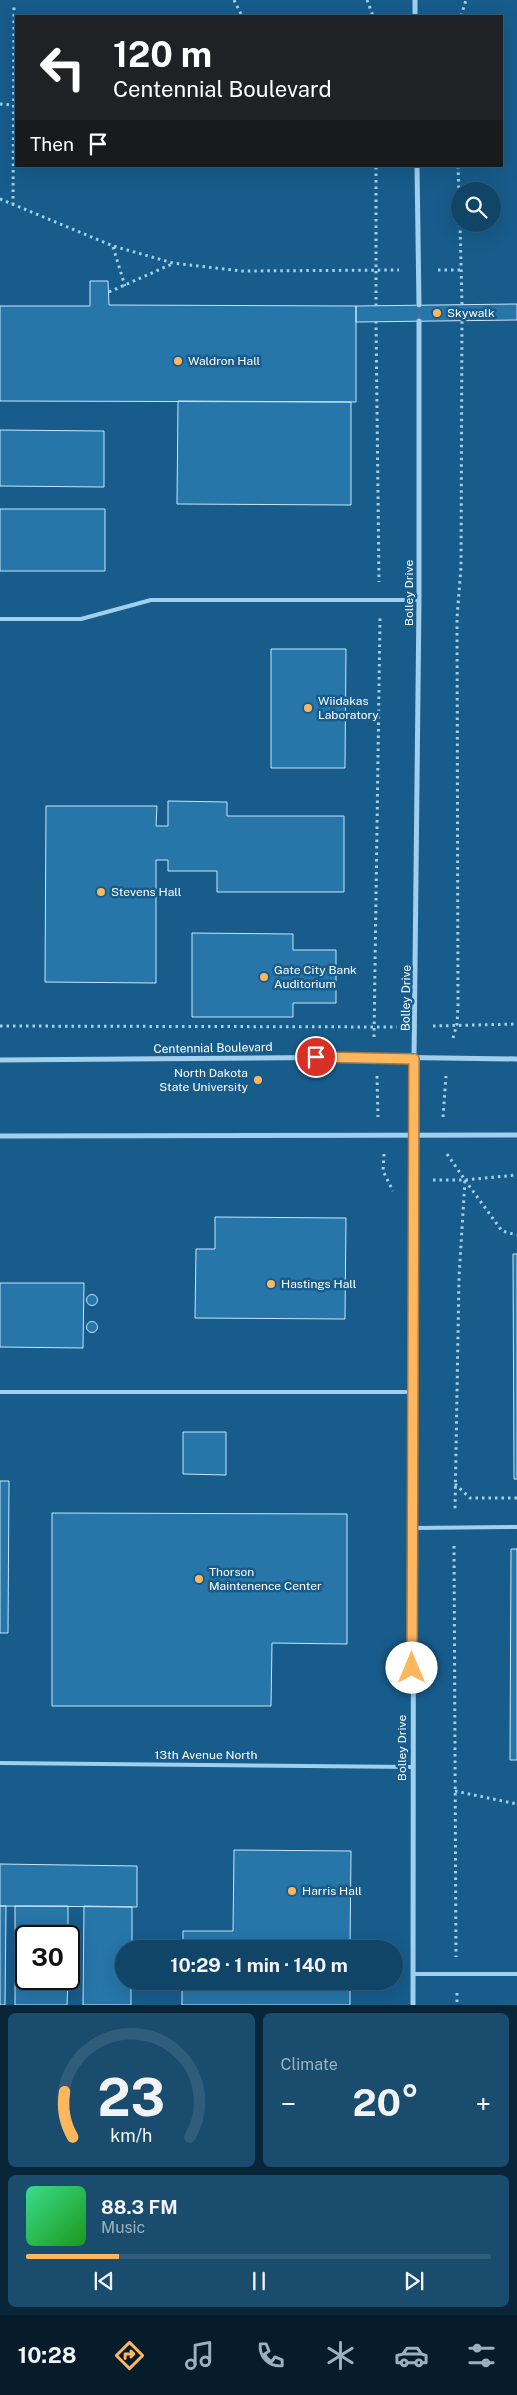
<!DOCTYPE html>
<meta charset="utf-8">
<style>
body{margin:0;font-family:"Public Sans",sans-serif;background:#1a4c6e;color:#f1f3f6;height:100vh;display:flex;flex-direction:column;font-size:19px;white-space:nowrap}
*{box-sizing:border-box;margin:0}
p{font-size:16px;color:#9cb1c0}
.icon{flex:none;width:28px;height:28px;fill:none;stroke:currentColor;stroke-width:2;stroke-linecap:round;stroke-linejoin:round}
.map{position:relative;height:2005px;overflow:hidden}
.sheet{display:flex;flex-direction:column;gap:8px;padding:8px;background:#092639;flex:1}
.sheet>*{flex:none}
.banner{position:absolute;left:15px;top:15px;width:488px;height:152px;border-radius:0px;box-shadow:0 5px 20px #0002,0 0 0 1px #305d7c;background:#202124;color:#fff;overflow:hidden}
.buttons{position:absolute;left:451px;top:182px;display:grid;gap:10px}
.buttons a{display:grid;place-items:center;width:50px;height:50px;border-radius:50%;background:#114568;box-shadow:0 5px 20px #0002,0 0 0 1px #305d7c;font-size:25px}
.speed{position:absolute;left:15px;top:1925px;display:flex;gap:10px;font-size:25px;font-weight:700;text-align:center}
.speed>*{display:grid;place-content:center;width:65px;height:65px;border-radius:50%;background:#114568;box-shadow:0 5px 20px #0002,0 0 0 1px #305d7c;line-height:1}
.speed .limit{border:2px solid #111;border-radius:8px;background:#fff;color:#111}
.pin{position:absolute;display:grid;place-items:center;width:42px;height:42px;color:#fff;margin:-21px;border:2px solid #fff;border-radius:50%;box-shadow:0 1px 5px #0007}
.me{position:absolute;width:55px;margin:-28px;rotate:0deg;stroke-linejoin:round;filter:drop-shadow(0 0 4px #0008)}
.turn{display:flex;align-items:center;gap:18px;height:105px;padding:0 15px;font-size:22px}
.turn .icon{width:65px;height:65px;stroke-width:2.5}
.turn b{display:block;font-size:35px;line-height:42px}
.then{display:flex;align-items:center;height:48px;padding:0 15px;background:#0003;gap:10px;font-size:19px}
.big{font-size:38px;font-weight:700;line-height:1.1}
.sheet .widget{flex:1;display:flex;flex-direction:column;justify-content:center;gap:8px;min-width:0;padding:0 18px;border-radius:8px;background:#1a4c6e}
.sheet .dial{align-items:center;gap:0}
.dial svg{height:130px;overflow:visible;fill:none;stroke:#305d7c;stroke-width:7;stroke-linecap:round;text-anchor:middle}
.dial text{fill:#f1f3f6;stroke:none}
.song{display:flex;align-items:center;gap:15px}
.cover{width:60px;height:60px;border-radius:8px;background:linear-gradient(135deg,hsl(150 70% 55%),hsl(120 70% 35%))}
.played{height:5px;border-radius:2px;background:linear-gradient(90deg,#ffb75f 20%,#305d7c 20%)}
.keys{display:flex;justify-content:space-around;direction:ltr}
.heat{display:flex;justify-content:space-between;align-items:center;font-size:28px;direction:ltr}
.sheet .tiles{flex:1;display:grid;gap:8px;grid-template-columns:1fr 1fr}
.widget:last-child{grid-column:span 2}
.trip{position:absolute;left:115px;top:1940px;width:288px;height:50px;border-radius:25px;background:#114568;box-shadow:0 5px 20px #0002,0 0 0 1px #305d7c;font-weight:700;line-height:50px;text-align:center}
.tab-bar{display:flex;height:80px;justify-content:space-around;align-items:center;background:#071c2a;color:#9cb1c0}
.tab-bar .icon{width:35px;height:35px}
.tab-bar .current{color:#ffb75f}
.tab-bar b{font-size:22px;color:#f1f3f6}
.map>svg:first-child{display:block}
.building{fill:#2676aa;stroke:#c7e6fa}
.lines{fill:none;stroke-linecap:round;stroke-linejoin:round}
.minor-tunnel{stroke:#3a749c;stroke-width:5;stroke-dasharray:5 2.5;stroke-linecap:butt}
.path{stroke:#a1d0ee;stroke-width:3;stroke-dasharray:2.5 4;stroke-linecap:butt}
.service{stroke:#a1d0ee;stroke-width:4}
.minor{stroke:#a1d0ee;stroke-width:5}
.route-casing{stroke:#a6773e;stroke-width:12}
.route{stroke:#ffb75f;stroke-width:9}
.poi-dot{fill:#ffb75f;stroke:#175c8b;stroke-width:2}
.labels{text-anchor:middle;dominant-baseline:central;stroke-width:5;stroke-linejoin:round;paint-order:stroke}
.poi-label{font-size:12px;fill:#fff;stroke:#175c8b;text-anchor:start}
.street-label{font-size:12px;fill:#fff;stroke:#175c8b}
</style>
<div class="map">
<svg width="517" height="2005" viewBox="0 0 517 2005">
<rect width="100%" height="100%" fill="#175c8b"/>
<path class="building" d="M90 281H108L109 305 356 306V402L0 401V306H90Z
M517 304V320L356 322V306Z
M178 401 351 402V505L177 504Z
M0 430 104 431V487L0 486Z
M0 509H105V571H0Z
M271 649H346L345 768H271Z
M168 801 227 802V816H344V892H217V871H168V860H156V983L45 982 46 806H157L156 826H168Z
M192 933 293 934V950H336V1003H293V1017H192Z
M215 1217 346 1218 345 1319 195 1318 196 1249H215Z
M513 1254H517V1479H514Z
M0 1283H84L83 1348 0 1347Z
M86.5 1300a5.5 5.5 0 1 1 11 0a5.5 5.5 0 1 1-11 0Z
M86.5 1327a5.5 5.5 0 1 1 11 0a5.5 5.5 0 1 1-11 0Z
M183 1432H226V1475L183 1474Z
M0 1481H9L8 1633H0Z
M52 1513 347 1514V1644L272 1643 271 1706H52Z
M511 1549H517V1760H510Z
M234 1850 351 1851 350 1949H183V1931H233Z
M0 1864 137 1866V1907L0 1906Z
M0 1906H6L5 2005H0Z
M15 1906H68V1936H26V1979H68L67 2005H15Z
M84 1906 132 1907V1949H124V1981H131V2005H83Z
M182 1981H350V2005H182Z"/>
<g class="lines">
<path class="minor-tunnel" d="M419 305V321"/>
<path class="path" d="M234 0 242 16
M367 0 373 16
M461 16 466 0
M0 104 13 105
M458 166 460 221
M0 199 113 246 173 263 242 271 399 270
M13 205 14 7
M460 224 462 305
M113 247 125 286
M438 270H462
M109 292 172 264
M376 306V166
M376 321 379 582
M0 1026 397 1027
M433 1026 517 1024
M374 1037 380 618
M453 1038 457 1024 458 1006 457 618 461 567 462 321
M377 1076 378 1117
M443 1117 446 1076
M384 1154 383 1171 393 1191
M447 1154 465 1180 459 1277 455 1509
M433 1180H465L517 1175
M465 1180 502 1231 517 1235
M455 1484 470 1498H517
M454 1546 456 1957
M455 1791 517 1804
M457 1993V2005"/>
<path class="service" d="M0 619H81L151 600H419
M0 1392H413
M413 1528 517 1527
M0 1763 412 1767
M413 1974H517"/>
<path class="minor" d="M415 0V16
M417 166 419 305
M0 1060 376 1057 517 1059
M0 1136 517 1135
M413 2005 414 1059 419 600V321"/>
</g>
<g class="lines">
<defs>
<path id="route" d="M316 1057 414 1059 412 1668"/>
</defs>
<use href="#route" class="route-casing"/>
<use href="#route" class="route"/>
</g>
<g class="poi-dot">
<circle cx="437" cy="313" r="5"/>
<circle cx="178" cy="361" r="5"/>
<circle cx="308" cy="708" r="5"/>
<circle cx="101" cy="892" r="5"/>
<circle cx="264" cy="977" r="5"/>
<circle cx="258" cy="1080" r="5"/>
<circle cx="271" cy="1284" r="5"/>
<circle cx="199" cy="1579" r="5"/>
<circle cx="292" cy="1891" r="5"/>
</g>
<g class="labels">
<g class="poi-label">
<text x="447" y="313">Skywalk</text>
<text x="188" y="361">Waldron Hall</text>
<text x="318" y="701">Wiidakas<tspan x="318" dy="14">Laboratory</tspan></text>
<text x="111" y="892">Stevens Hall</text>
<text x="274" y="970">Gate City Bank<tspan x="274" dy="14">Auditorium</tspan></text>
<text x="248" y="1073" text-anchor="end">North Dakota<tspan x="248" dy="14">State University</tspan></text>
<text x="281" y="1284">Hastings Hall</text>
<text x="209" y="1572">Thorson<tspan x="209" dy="14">Maintenence Center</tspan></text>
<text x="302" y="1891">Harris Hall</text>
</g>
<g class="street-label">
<text transform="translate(409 593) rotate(-90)">Bolley Drive</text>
<text transform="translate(406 998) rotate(-89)">Bolley Drive</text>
<text transform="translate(213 1048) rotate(-1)">Centennial Boulevard</text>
<text transform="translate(402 1748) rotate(-90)">Bolley Drive</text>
<text x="206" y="1755">13th Avenue North</text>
</g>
</g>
</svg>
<div class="buttons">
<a><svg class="icon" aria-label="search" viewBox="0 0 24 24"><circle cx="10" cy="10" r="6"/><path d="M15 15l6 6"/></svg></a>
</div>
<div class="speed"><div class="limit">30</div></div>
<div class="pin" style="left:316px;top:1057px;background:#d93025"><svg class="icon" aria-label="arrive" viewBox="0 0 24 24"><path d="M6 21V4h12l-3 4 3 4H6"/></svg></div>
<svg class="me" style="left:412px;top:1668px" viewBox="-20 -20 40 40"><circle r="19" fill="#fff"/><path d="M0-13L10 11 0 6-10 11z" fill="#ffb75f"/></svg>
<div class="trip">10:29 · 1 min · 140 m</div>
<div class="banner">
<div class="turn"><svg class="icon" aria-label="left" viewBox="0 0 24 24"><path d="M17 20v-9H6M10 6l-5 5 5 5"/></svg><div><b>120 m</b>Centennial Boulevard</div></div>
<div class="then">Then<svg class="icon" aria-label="arrive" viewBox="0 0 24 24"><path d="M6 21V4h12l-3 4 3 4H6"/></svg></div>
</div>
</div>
<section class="sheet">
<div class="tiles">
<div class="widget dial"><svg viewBox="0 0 100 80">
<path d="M14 69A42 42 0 1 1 86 69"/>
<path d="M14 69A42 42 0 0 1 9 41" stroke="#ffb75f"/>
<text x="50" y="56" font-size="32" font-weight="700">23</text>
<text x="50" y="72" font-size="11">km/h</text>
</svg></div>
<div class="widget"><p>Climate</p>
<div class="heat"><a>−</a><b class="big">20°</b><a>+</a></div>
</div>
<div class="widget">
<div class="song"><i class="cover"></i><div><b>88.3 FM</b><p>Music</p></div></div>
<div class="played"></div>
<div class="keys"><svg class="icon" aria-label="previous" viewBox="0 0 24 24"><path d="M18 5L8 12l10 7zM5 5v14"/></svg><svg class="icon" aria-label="pause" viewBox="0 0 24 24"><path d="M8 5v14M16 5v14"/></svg><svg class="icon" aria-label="next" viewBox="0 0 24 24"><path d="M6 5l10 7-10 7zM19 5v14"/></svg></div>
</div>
</div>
</section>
<nav class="tab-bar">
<b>10:28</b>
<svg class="icon current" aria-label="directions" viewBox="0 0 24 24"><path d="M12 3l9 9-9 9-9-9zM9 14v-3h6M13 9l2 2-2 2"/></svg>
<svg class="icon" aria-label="music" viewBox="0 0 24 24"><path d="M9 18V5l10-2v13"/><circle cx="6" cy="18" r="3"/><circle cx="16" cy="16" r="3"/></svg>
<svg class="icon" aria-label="phone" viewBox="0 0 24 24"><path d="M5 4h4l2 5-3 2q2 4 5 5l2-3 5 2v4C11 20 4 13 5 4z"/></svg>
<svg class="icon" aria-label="climate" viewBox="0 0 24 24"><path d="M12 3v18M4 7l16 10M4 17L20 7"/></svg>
<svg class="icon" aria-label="car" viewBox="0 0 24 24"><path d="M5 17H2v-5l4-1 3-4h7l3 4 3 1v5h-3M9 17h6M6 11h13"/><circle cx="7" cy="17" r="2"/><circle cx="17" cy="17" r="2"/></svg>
<svg class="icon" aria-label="filters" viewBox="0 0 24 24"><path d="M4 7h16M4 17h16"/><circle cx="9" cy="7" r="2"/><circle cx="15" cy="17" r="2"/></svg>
</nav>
